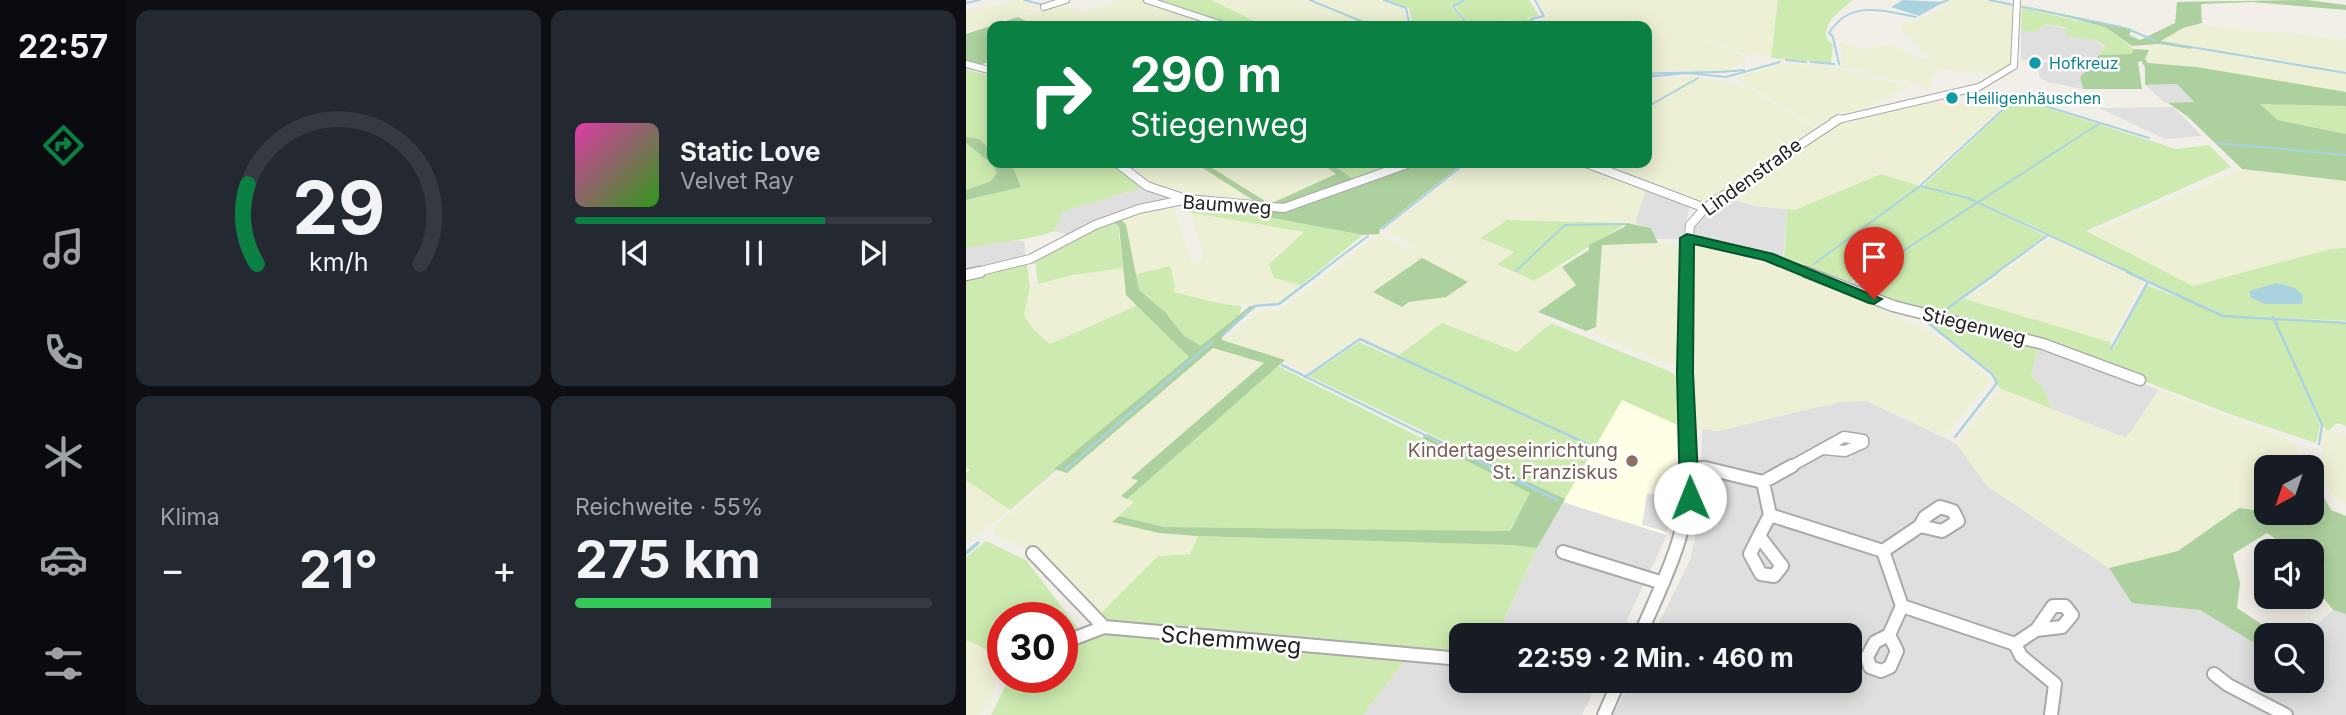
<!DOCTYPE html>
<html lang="de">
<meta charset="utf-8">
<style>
body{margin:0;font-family:Inter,sans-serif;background:#242831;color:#f1f3f6;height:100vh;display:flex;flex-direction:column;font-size:26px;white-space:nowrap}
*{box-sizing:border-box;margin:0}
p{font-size:23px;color:#9ea1a6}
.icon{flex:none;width:38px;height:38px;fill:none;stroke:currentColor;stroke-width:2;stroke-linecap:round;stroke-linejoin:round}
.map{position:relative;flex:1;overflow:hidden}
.sheet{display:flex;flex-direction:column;gap:10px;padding:10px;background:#0d0f14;width:840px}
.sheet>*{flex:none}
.top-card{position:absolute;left:21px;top:21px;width:665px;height:147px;border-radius:14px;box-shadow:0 4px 18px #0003;background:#0b8043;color:#fff;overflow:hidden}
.needle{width:46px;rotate:220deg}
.controls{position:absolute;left:1288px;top:455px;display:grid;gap:14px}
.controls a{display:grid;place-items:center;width:70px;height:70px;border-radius:14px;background:#171b24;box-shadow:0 4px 18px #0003;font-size:35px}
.speed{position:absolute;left:21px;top:602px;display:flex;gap:14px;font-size:35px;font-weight:700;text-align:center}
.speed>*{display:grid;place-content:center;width:91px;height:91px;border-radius:50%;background:#171b24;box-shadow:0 4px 18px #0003;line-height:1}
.speed .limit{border:10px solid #d22;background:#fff;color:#111}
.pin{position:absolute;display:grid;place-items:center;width:60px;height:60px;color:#fff;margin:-72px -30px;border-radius:50% 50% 50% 0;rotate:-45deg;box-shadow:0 0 7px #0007}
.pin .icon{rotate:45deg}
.me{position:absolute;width:77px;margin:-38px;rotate:359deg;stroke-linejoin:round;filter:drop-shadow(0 0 5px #0008)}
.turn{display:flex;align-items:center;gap:24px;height:147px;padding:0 28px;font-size:32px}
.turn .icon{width:91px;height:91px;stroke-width:2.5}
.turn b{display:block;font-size:49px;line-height:60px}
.big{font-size:52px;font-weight:700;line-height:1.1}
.sheet .card{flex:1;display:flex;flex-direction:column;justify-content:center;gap:10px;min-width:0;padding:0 24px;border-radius:14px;background:#242831}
.sheet .dial{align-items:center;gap:0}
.dial svg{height:182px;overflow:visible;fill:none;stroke:#363941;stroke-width:7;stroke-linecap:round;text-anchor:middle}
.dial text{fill:#f1f3f6;stroke:none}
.song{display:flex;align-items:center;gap:21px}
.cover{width:84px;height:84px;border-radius:10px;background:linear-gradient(135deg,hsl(320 70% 55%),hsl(110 70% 35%))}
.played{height:7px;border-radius:4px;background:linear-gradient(90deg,#0b8043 70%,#363941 70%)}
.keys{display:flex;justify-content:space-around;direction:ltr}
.heat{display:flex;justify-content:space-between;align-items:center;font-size:38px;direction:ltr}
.charge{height:10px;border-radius:5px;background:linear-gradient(90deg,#34c759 55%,#363941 0)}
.sheet .tiles{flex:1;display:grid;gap:10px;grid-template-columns:repeat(2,1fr)}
.trip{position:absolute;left:483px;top:623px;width:413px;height:70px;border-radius:14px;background:#171b24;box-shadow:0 4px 18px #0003;font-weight:700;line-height:70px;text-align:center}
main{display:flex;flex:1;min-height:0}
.tab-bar{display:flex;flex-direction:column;width:126px;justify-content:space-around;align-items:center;background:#090b0e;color:#9ea1a6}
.tab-bar .icon{width:49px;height:49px}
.tab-bar .on{color:#0b8043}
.tab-bar b{font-size:32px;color:#f1f3f6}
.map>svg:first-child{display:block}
.residential{fill:#e0dfdf}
.education{fill:#ffffe5}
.farmland{fill:#eef0d5}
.grass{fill:#cdebb0;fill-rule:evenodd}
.forest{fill:#add19e}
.parking{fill:#e2e2e2}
.water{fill:#aad3df}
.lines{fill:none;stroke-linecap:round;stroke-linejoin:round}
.stream-far2{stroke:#aad3df;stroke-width:2}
.stream-far1{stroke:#aad3df;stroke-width:2.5}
.stream{stroke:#aad3df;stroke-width:3.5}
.street-far3-casing{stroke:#a9a9a9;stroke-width:8}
.street-far2-casing{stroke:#a9a9a9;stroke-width:10}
.street-far1-casing{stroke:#a9a9a9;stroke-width:13}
.street-casing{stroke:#a9a9a9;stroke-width:16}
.street-far3{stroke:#fff;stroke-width:6}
.street-far2{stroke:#fff;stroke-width:8}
.street-far1{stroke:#fff;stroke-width:10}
.street{stroke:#fff;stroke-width:12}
.route{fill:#0b8043;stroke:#07532c;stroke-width:2}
.culture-dot{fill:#0f9aa8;stroke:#fff;stroke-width:2.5}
.education-dot{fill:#8d6e63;stroke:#fff;stroke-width:2.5}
.labels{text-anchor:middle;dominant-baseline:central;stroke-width:5;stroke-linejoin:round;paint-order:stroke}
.far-culture-label{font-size:16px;fill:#0d838f;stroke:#fff;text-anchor:start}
.street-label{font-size:19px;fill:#222;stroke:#fff}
.education-label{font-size:19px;fill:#785e54;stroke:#fff;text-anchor:end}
.near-street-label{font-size:23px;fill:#222;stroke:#fff}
</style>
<main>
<nav class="tab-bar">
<b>22:57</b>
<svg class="icon on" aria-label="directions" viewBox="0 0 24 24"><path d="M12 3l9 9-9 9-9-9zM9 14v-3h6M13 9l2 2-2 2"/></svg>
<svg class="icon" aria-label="music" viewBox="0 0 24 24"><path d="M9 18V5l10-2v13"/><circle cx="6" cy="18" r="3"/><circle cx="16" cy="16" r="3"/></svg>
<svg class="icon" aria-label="phone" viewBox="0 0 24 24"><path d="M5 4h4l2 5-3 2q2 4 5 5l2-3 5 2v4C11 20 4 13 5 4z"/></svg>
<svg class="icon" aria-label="climate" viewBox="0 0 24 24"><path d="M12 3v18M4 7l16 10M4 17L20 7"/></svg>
<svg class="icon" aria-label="car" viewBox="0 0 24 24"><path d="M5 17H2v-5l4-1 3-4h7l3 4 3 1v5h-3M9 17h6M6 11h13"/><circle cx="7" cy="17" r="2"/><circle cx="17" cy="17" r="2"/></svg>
<svg class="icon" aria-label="filters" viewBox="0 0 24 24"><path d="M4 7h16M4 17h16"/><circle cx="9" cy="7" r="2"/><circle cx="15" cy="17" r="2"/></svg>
</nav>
<section class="sheet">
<div class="tiles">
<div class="card dial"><svg viewBox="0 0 100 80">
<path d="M14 69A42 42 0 1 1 86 69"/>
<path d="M14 69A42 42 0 0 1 10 34" stroke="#0b8043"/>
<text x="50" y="56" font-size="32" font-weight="700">29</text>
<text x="50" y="72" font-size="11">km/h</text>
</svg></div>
<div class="card">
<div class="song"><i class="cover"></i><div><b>Static Love</b><p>Velvet Ray</p></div></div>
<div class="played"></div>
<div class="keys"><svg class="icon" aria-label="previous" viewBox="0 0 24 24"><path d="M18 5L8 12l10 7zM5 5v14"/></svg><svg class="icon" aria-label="pause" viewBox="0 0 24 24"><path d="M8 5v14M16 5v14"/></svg><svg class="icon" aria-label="next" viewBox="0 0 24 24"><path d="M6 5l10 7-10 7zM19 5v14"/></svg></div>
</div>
<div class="card"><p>Klima</p>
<div class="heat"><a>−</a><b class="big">21°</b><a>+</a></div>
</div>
<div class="card"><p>Reichweite · 55%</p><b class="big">275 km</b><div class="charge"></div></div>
</div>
</section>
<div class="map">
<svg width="1380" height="715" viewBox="0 0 1380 715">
<rect width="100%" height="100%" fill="#f2efe9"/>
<path class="residential" d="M1080 24 1101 29V36L1129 40 1140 49 1128 59 1055 60V30L1068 33Z
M1118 61 1115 67 1120 71 1114 77 1117 89 1082 82 1074 78 1069 62Z
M1211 84 1229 103H1199L1179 85Z
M1207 107 1236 136 1199 139 1133 108Z
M178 187 211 198 106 236 89 231 96 212Z
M680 189 724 205 716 239H690L685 228 669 223Z
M762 198 789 206 821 209 817 257 727 237 728 226 735 215Z
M41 240 58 241 60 258 0 273V248Z
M1073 345 1113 359 1193 390 1160 438 1086 409 1076 386 1065 376Z
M901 401 991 444 1021 486 1143 568 1166 602 1234 610 1300 650V681H1346V635H1339L1367 610 1380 614V715H647L666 681H884V635H687L724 560 734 519 736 429 752 431 873 402Z
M597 502 701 535 654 635H531L576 538Z
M439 660 495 665V681H632L616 715H397Z"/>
<path class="education" d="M656 399 710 424 712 497 701 535 597 502Z"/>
<path class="farmland" d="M55 0 75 7 0 32V11Z
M157 0H176L186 6 253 26H69L52 17 90 4 117 11Z
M245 0H340L403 26H299Z
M345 0H414L437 9 442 23 433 26H408Z
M571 0H812L805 58 774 52 715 32 779 56 780 61 757 73H747L719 70 681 73V26H572L574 20 582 16Z
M988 0H1018L1048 6 1046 66 1029 76 980 69 965 75 966 88 876 67 874 42 894 50 924 44 956 59 964 58 935 30V23L958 18Z
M1229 25 1380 39V71L1194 41 1217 28Z
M1194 44 1380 74V92L1181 62 1179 59 1182 47Z
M823 63 875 69 943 87 907 105 870 115 850 127 769 77Z
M728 76 782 87 848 128 738 203 633 163H681V80Z
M954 103H1042L950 186 915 175 828 210 789 206 762 198 878 120Z
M159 163H229L292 203 194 188Z
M238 163H355L371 173 304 205Z
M503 163H611L680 189 669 223 542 220 515 237 548 253 532 264 568 280 594 264 610 285 568 315 585 323 551 352 476 323 432 355 393 337 341 372 293 351 256 341 293 311 314 310 413 234 441 249 448 246 419 230Z
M1276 169 1380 181V248L1364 249 1227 286 1123 233Z
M206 203 226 263 236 261 237 253 224 212 339 232 309 256 308 278 335 285 313 303 252 305 242 300 207 292 204 267 167 275 160 224 152 218Z
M1084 238 1178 281 1144 342 999 299Z
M692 243 715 246 712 365H704L627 333 636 245Z
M726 244 844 276 963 331 997 354 1025 380 978 437 901 401 873 402 752 431 730 428Z
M157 268 160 295 172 305 84 344 67 329 58 315 64 287 107 275Z
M248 347 298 363 166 478 173 481 169 502 193 533 232 536 224 554 192 557 132 615 72 552 29 536 28 527 95 471 101 473Z
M1033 388 1160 438 1193 390 1329 442 1336 467H1300V512L1273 508 1212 551 1143 568 1021 486 991 444Z
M1358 428 1380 436V507L1365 492 1358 480 1356 458Z
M0 480 44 510 0 543Z
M0 640 37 657V667L31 673 27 697 13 715H0Z"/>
<path class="grass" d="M186 0H245L299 26H265Z
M422 0H496L485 6 499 23 497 26H439L447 23 443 8Z
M501 0H563L573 16 559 18 564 19 566 26H502L546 20 502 24 489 5Z
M812 0H886C874 13 859 18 860 38L867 45 865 63 805 58Z
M1056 8 1139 27 1168 49 1165 54 1133 55 1139 46 1129 40 1100 36 1101 28 1080 24 1068 33 1055 30Z
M0 69 26 77V151L13 139 0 137Z
M1321 102 1380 106V134L1312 120 1293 103Z
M1044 105 1075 106 1210 149 1243 145 1265 167 1120 231 1227 286 1364 249 1380 248V321L1258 315 1307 317 1354 425 1350 443 1269 416 1061 336 903 294 891 287 912 268 884 282 818 257 821 209 829 210 915 174 956 187ZM976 192 1014 202 1257 315 1181 285 1147 350 1144 342 999 299 980 308 1080 236 1000 197Z
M0 143 27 165 31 173 25 181 0 190Z
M45 163H147L178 187 96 212 89 231C60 241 31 242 0 248V200L54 187Z
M363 163H439L390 181Z
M217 201 255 204 254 208 397 235 335 285 308 278 303 264 338 232 220 212Z
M541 220 661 223 568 281 531 264 548 252 514 238Z
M146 222 152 227 157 268 107 275 72 284 69 259Z
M55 263 61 264 64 287 58 315 67 329 84 344 172 305 223 357 44 510 0 480V473L4 470 0 467V277Z
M204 266 209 286 207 292C231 297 252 305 276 306L273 315 235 347 218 336 199 312 173 290 167 275Z
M953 314 1073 345 1065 376 1076 386 1086 409 1033 388 1027 373Z
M1308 318 1380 323V426L1371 423 1363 430 1358 428Z
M476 323 551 352 585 323 705 372 713 378 716 427 656 400 599 499 343 376 393 342 429 358Z
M312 366 565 493 543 531 198 527 153 516 168 502 161 499Z
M232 536 545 545 571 548 531 635H495V652L155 625 133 615 192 556 224 554Z
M20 541 60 560 115 632 96 639V618H37V657L0 640V557Z
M134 634 439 660 397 715H25L44 677H96V647Z"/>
<path class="forest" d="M1341 0 1380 5V10L1286 2 1235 4 1236 23 1217 28 1195 41 1226 47 1225 49 1194 44 1166 46 1139 27 1055 5 1166 29 1163 35 1174 40 1209 23 1211 2Z
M52 17 69 26H26V61L13 65 0 62V34Z
M1168 49 1183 50 1179 59 1182 63 1230 67 1380 92V106L1294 104 1312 120 1380 134V181L1276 169 1222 117 1202 103 1228 102 1211 84 1179 85V67L1175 61 1172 62 1176 89H1117L1114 77 1120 71 1115 67 1118 61H1127L1133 55 1165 54Z
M0 137 13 139 26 151V163H45L55 187 0 200V190L25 181 31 173 27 165 0 143Z
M229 163H238L304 204 370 174 355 163H363L395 184 451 163H498L414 229 413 234 397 235 253 208 257 202 211 195 214 193 290 202Z
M152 218 160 224 173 290 199 312 218 336 235 346 284 306H291L257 335 256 340 319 360 161 499 155 496 172 481 165 478 298 363 247 348 101 473 88 469 223 357 160 295 153 227 145 220Z
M661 223 685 228 692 243 636 245 630 327 620 331 572 312 610 285 596 267 623 250V245L658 227Z
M456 258 502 282 480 297 443 302 436 307 407 292Z
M461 434 599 499 571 548 545 545 231 536 193 533 146 522 153 516 198 527 544 531 564 493 456 438Z
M1346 476 1365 510 1380 516V614L1367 610 1353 592 1359 564 1339 545 1310 539 1301 533 1267 554 1274 583 1271 608 1300 627 1344 631 1339 635H1300V650L1234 610 1166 603 1143 568 1212 551 1273 508 1352 519 1346 498Z"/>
<path class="parking" d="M681 494H710L701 532 676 525Z"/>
<path class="water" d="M937 0 978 2 953 16 925 7Z
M1311 283 1329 288 1337 296 1336 304H1299L1285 298 1283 291Z
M1310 539C1331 542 1348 545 1359 564L1353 592H1346V551H1303L1305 541Z"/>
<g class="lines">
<path class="stream-far2" d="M58 0 78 5
M177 0 200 9
M344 0 407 26
M418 0 440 8 443 23 435 26
M498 0 487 6 501 24
M569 0 578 16 565 19 570 26
M1023 0 1048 5
M0 3 14 0
M974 3 982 0
M1056 7 1155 27
M1162 29 1190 41
M1195 42 1380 73
M820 60 840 62
M845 62 868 64
M873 64 867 37 863 33C884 0 913 10 950 17
M681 74C714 71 745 74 778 70
M681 77 721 73 760 77 814 62
M1055 104 1076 105 1183 138
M681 107 732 78
M1125 129 1134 123
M1251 143 1380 155
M954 186 1002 198 1165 273
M416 229 500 163
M848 264 954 186 1043 104H1050
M550 271 599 225 659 224
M353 273 402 236
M903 273 1123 130
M1030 273 1081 236"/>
<path class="stream-far1" d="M1161 272 1257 316 1380 323
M890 282 906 272
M982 308 1032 272
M1307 317 1356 425 1353 444
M956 318 1026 374 1031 383 989 437
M257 335 288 306 313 304 355 272
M1145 349 1182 282
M316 365 526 468
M339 377 394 339 630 448
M101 468 246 342"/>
<path class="stream" d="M522 466 591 500
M100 469 103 466
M0 553 12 543"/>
<defs>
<path id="street-far3" d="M181 0 260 26
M78 7 100 0
M0 64 26 71
M867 121 1013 87 1048 66 1051 0"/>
<path id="street-far2" d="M151 163 181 186 214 197
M620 163 739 208
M721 238 803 257 844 273
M7 273 64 259 129 225 173 209 222 199 318 208 444 163
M720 273 724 225 739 208 873 119"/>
<path id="street-far1" d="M720 272 719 372 723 468
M840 272 927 306 1077 344 1174 380
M0 275 14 272
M857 449 879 451 897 443V440
M822 468 878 437 897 440"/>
<path id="street" d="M723 468H739L797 482 804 515 917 551 936 606 1049 644 1055 656 1089 684 1085 715
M797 482 826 466
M974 507 987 511 992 521 976 531 954 526 959 517Z
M793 536 816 566 808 576 795 574 784 554Z
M793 536 804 515
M917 551 954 526
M597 552 697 583
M67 553 138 627 495 659
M674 635C699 577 725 531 723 466
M923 635 931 651 924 667 915 671 904 667 901 657 909 642Z
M923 635 936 606
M96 643 138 627
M1049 644 1070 630 1096 627 1106 615 1099 606H1087L1071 629
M1248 674 1262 685 1320 715
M638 715 653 681"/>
</defs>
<use href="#street-far3" class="street-far3-casing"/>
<use href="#street-far2" class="street-far2-casing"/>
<use href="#street-far1" class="street-far1-casing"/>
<use href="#street" class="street-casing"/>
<use href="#street-far3" class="street-far3"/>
<use href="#street-far2" class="street-far2"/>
<use href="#street-far1" class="street-far1"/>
<use href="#street" class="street"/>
</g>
<path class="route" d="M721 234 807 254 916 299 908 304 903 303 798 260 728 244 727 372 733 498 724 504 714 498 711 372 714 238Z"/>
<g class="culture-dot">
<circle cx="1069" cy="63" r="7"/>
<circle cx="986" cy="98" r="7"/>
</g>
<circle class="education-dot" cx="666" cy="461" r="7"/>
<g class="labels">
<g class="far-culture-label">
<text x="1083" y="63">Hofkreuz</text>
<text x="1000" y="98">Heiligenhäuschen</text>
</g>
<g class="street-label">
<text transform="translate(786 177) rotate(-36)">Lindenstraße</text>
<text transform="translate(261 205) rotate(4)">Baumweg</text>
<text transform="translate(1008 326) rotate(14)">Stiegenweg</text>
</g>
<g class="education-label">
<text x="652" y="450">Kindertageseinrichtung<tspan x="652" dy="22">St. Franziskus</tspan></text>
</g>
<g class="near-street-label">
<text transform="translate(265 640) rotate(5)">Schemmweg</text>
</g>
</g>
</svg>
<div class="controls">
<a><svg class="needle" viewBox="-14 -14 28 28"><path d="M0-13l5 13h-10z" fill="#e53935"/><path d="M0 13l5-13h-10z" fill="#9ea1a6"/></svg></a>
<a><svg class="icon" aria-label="sound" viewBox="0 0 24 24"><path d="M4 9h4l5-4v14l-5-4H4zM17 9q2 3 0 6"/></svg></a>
<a><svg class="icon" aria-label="search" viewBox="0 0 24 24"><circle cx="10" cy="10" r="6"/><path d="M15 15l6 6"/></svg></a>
</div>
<div class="speed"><div class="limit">30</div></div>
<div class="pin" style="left:908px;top:299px;background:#d93025"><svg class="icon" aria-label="arrive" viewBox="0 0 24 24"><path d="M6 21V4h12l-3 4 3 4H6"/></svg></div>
<svg class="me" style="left:724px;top:498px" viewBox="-20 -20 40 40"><circle r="19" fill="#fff"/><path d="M0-13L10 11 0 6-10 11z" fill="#0b8043"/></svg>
<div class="trip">22:59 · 2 Min. · 460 m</div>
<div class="top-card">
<div class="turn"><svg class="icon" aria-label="right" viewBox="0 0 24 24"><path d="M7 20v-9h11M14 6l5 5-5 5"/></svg><div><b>290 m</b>Stiegenweg</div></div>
</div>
</div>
</main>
